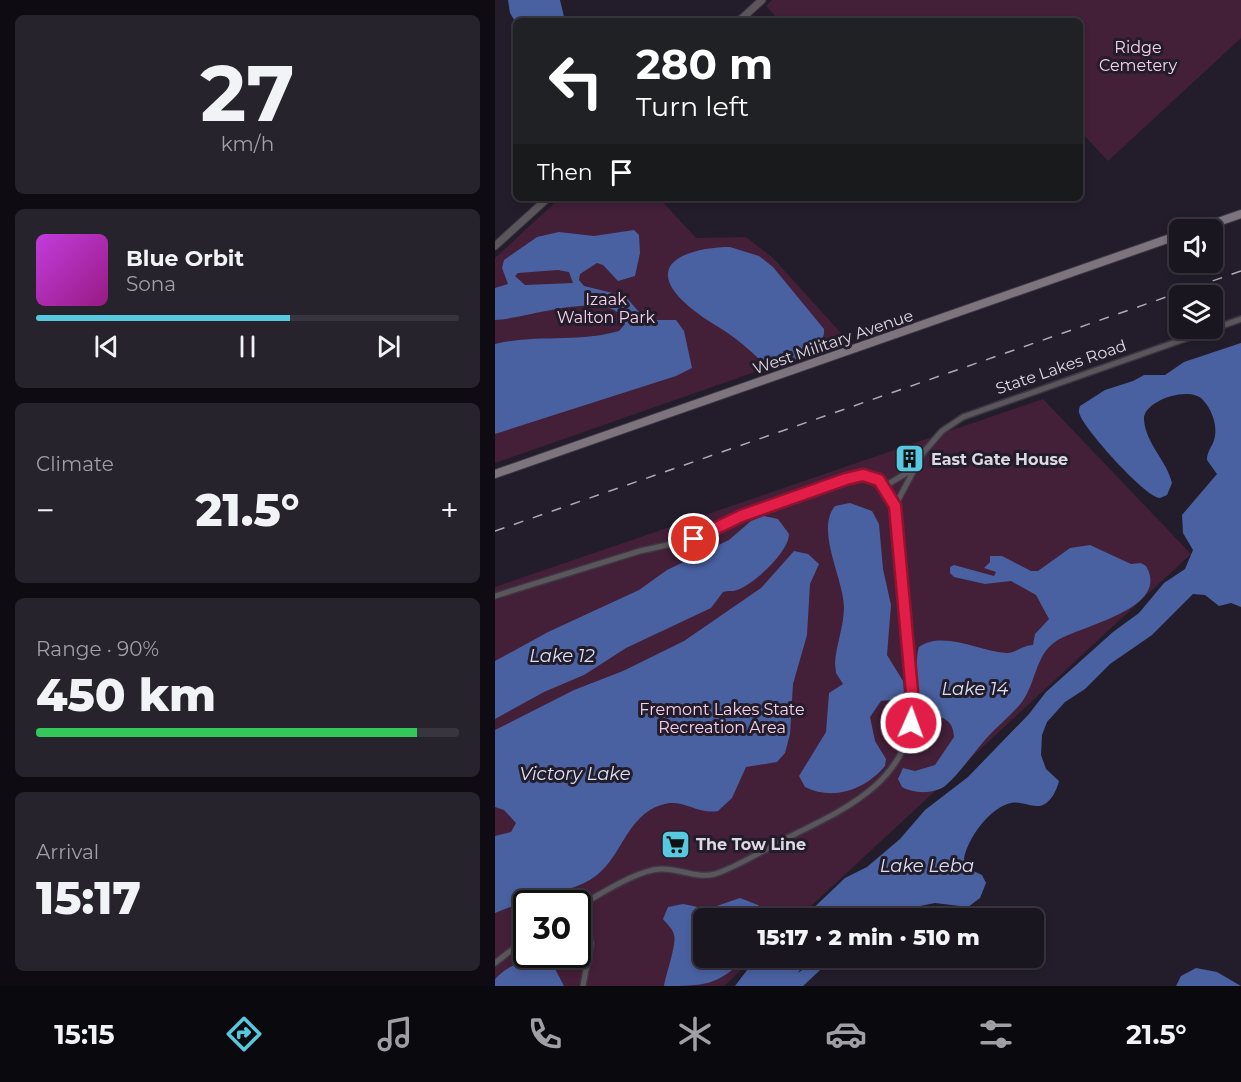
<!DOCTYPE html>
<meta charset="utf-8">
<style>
body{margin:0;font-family:Montserrat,sans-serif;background:#27232d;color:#f1f3f6;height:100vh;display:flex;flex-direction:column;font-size:22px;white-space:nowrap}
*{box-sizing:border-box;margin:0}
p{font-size:20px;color:#9f9fa5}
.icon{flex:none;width:33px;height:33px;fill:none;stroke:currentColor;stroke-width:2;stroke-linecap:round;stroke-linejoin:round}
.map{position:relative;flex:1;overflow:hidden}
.panel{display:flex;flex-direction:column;gap:15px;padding:15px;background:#0e0c12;width:495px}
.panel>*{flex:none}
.banner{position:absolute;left:18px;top:18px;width:570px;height:183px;border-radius:9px;box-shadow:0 3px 9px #0003,0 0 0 2px #38353e;background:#202124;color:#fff;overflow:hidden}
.buttons{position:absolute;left:674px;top:219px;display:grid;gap:12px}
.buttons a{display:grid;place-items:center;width:54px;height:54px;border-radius:9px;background:#1a1620;box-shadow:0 3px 9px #0003,0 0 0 2px #38353e;font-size:30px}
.speed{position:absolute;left:18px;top:890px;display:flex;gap:12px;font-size:30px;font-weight:700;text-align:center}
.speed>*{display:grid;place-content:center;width:78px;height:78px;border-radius:50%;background:#1a1620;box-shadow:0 3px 9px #0003,0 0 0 2px #38353e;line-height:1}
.speed .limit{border:3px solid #111;border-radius:9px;background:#fff;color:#111}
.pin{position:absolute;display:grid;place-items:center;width:51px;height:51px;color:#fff;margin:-26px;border:3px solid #fff;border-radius:50%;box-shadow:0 2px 6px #0007}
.me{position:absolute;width:66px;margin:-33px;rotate:2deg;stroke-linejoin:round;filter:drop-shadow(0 0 4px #0008)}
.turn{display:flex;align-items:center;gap:21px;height:126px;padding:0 24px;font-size:27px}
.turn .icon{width:78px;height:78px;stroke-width:2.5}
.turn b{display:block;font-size:42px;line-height:51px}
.then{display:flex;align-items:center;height:57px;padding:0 24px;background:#0003;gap:12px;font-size:22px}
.big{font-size:45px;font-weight:800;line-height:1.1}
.panel .widget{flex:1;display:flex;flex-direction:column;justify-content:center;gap:9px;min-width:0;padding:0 21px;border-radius:9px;background:#27232d}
.panel .dial{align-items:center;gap:0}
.dial b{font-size:78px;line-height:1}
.song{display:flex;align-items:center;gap:18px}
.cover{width:72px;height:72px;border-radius:9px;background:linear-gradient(135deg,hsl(290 70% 55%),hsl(310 70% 35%))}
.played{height:6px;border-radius:3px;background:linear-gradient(90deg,#56c9e1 60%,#38353e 60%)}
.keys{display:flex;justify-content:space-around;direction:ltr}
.heat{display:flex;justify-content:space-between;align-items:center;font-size:33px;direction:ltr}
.charge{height:9px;border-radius:4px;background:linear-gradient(90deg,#34c759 90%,#38353e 0)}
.trip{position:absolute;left:198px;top:908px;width:351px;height:60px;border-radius:9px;background:#1a1620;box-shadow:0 3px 9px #0003,0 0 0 2px #38353e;font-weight:800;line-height:60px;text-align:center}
.tab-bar{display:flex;height:96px;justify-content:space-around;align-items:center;background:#0a090d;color:#9f9fa5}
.tab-bar .icon{width:42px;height:42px}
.tab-bar .active{color:#56c9e1}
.tab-bar b{font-size:27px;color:#f1f3f6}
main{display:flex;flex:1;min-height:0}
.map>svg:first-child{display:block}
.green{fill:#431f38;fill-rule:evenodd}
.water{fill:#4961a1;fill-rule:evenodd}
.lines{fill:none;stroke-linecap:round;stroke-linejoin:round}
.minor-casing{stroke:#3d3745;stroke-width:8}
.tertiary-casing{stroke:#3d3745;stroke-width:9}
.secondary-casing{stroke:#3d3745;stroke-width:10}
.minor{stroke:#5b555c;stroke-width:5}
.tertiary{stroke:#5b555c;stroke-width:7}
.secondary{stroke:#7d747e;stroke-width:8}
.rail{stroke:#aeaab4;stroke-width:1.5;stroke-dasharray:10 10;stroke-linecap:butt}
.route-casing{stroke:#92132f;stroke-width:15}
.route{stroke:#e11d48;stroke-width:10}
.labels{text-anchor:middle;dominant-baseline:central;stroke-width:6;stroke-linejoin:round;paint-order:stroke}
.park-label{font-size:16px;fill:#f7d0e9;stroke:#231d2b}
.street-label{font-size:16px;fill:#ddd9e2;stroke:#231d2b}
.poi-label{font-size:16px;font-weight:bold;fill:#ddd9e2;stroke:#231d2b;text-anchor:start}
.water-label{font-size:18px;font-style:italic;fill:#dae1f5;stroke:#231d2b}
</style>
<main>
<section class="panel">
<div class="widget dial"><b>27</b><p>km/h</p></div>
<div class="widget">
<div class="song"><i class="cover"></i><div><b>Blue Orbit</b><p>Sona</p></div></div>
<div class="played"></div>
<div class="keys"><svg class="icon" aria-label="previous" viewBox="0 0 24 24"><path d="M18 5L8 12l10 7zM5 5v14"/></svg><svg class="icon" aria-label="pause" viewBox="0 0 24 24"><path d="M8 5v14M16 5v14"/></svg><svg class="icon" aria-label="next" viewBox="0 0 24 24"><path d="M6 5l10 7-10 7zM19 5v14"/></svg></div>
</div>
<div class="widget"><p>Climate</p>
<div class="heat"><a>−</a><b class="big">21.5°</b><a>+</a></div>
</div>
<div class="widget"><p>Range · 90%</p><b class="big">450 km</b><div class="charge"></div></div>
<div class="widget"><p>Arrival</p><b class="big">15:17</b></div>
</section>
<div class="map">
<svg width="746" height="986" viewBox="0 0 746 986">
<rect width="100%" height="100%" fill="#231d2b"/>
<path class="green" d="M277 0H746V38L613 161 585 131V21H285L271 6Z
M65 198H164L201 238 251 237 278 258 354 342 281 367 257 373 0 463V258Z
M548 399 696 554 303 918H208V957H260L229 986H0V587ZM32 903H82V954H32Z"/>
<path class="water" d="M13 0H65L70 21 21 23 15 13Z
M139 230 144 235 145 253 140 276 123 281 108 265 102 263 85 274 84 280 89 286 130 296 151 320H181L189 331 197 368 181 376 0 434V344C41 334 83 343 124 331L130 324C121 285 28 320 0 320V288L13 284 7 268 9 260 42 237 64 232 99 236ZM63 270 74 272 78 283 30 285 20 276 23 273Z
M235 247 264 256 278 267 329 329C332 350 291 366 273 366 262 358 252 347 241 339 224 326 204 317 188 301 146 260 201 247 235 247Z
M746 343V607L736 603 724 606 710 595 698 594 657 635 615 664 590 689 570 702 552 722 547 735 546 755 551 769 564 781C562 790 555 805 544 806 535 807 526 801 516 803 495 807 472 839 469 859L472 868 487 875 491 883 485 898 473 907 440 903 400 911 384 918H308L350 878 372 867 405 839 430 810 473 777 534 714 551 692 618 632 644 613 669 583 690 569 698 550 688 533 687 515 722 474 712 460C712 453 715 449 718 443 724 429 718 411 708 400 695 385 647 401 649 420 651 444 672 461 677 483L672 495 665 498C651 498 590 430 585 415 583 411 584 410 585 406L610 390 638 381 649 375H670L689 362Z
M355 503 377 511 384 524 388 569 396 605 392 655 408 681 409 692 404 699 386 701 375 717 380 741 391 759 390 766C370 790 338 801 310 787L304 776 331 732 334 693 348 684 341 673 340 663C341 645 349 626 349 607 349 580 320 530 340 506Z
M269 516 283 519 294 534C294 552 259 584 242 590 237 592 233 590 228 592L216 608 131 648 89 675 49 692 0 719V661L53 632 144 590 172 570 234 540 256 521Z
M595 545 636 564 646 563 651 566C677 610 582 626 560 642 540 656 541 683 527 702 516 716 501 727 489 741 476 756 465 773 450 786 439 794 419 794 407 787L403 779 408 768 420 771 440 765 459 737C458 712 437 720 427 707 422 700 420 655 424 647 448 630 486 652 512 653 521 653 528 645 538 645L540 634 554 619 541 595 516 581 490 584 459 577 455 573V567L459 565 499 576 501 572 489 568 495 562V556H507L536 571H543L575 548Z
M299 551 313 554 324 564 315 584 312 635 298 684 295 734 290 753 282 762 251 767 237 798 223 811C202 815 187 797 166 805 132 816 128 854 102 875 84 889 64 891 43 897 28 901 14 908 0 913V836L16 832 21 823 9 810 0 807V730L79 690 128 671 189 641 266 588Z
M245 898 263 905 276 918H208V957H251C223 986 209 986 169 986 171 974 182 943 179 935 178 929 172 924 168 919L173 907 188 904 213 909Z
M262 957H313L303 973 325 957H339L308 986H240Z
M49 959 58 965 69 986H0V979C14 964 30 960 49 959Z
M701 968 722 972 746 986H681L686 976Z"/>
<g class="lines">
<defs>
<path id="minor" d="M390 486 415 471
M400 506 428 453 447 431 468 417 746 319
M0 596 145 551 199 539 253 514 360 476 382 478 393 490 400 506 418 711C412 784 348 810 290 839 267 851 244 866 220 874 202 879 183 868 166 869 141 870 105 895 82 907
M82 910 96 943 88 986
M0 963 32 938"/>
<path id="tertiary" d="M244 21 267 0
M0 246 53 198"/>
<path id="secondary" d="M700 230 746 214
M0 474 684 235"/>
</defs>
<use href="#minor" class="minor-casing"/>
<use href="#tertiary" class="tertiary-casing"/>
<use href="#secondary" class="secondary-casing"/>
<use href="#minor" class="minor"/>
<use href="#tertiary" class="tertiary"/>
<use href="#secondary" class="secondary"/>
<path class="rail" d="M0 531 746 271"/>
</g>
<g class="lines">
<defs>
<path id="route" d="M199 539 246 516 351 479 368 475 384 480 400 506 417 692 416 723"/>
</defs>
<use href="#route" class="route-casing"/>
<use href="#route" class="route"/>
</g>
<defs>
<symbol id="building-square" viewBox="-11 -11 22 22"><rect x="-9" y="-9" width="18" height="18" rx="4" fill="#56c9e1" stroke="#231d2b"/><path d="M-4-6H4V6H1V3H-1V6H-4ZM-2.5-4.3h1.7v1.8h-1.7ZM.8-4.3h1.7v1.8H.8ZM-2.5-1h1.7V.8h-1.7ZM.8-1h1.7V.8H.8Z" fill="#111"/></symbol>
<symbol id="supermarket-square" viewBox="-11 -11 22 22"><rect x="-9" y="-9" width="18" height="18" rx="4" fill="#56c9e1" stroke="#231d2b"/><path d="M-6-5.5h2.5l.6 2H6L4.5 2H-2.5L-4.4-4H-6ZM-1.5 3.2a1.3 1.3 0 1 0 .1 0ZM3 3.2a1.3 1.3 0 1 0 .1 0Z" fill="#111"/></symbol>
</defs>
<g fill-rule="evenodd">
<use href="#building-square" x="398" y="442" width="33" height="33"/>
<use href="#supermarket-square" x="164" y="828" width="33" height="33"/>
</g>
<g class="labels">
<g class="park-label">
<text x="643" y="47">Ridge<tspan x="643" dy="18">Cemetery</tspan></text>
<text x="111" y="299">Izaak<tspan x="111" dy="18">Walton Park</tspan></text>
<text x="227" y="709">Fremont Lakes State<tspan x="227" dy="18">Recreation Area</tspan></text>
</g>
<g class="street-label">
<text transform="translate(338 342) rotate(-19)">West Military Avenue</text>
<text transform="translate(566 367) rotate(-19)">State Lakes Road</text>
</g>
<g class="poi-label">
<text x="436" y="459">East Gate House</text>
<text x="201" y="844">The Tow Line</text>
</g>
<g class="water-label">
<text x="67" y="656">Lake 12</text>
<text x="480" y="689">Lake 14</text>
<text x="80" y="774">Victory Lake</text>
<text x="432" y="866">Lake Leba</text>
</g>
</g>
</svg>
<div class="buttons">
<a><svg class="icon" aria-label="sound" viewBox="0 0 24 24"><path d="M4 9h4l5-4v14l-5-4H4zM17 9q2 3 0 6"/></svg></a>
<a><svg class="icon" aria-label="layers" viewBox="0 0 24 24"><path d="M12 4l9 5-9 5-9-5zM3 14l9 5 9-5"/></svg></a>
</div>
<div class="speed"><div class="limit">30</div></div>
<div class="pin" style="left:199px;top:539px;background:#d93025"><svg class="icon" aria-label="arrive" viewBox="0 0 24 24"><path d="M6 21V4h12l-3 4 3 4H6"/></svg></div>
<svg class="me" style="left:416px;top:723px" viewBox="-20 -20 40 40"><circle r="17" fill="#e11d48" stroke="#fff" stroke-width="3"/><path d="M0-11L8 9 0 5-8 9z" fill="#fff"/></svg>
<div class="trip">15:17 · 2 min · 510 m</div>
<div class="banner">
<div class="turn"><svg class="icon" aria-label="left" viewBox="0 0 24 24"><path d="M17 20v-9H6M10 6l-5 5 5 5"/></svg><div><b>280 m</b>Turn left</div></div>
<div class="then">Then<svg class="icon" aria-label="arrive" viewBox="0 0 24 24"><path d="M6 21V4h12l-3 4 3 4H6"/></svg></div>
</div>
</div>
</main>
<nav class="tab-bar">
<b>15:15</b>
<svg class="icon active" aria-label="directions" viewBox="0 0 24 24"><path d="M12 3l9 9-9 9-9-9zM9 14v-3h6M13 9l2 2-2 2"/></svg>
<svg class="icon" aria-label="music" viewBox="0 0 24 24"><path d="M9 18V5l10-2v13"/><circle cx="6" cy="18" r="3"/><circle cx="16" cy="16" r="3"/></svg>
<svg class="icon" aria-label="phone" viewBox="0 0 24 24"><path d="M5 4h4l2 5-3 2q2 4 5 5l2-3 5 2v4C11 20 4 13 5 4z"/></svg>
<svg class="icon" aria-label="climate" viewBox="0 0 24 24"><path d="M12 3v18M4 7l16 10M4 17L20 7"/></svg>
<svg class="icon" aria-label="car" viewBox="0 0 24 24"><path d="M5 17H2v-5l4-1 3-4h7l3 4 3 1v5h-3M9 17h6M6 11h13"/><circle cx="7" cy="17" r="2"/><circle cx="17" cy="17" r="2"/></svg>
<svg class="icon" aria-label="filters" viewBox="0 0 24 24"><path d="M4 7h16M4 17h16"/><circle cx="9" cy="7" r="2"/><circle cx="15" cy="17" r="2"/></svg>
<b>21.5°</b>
</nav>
